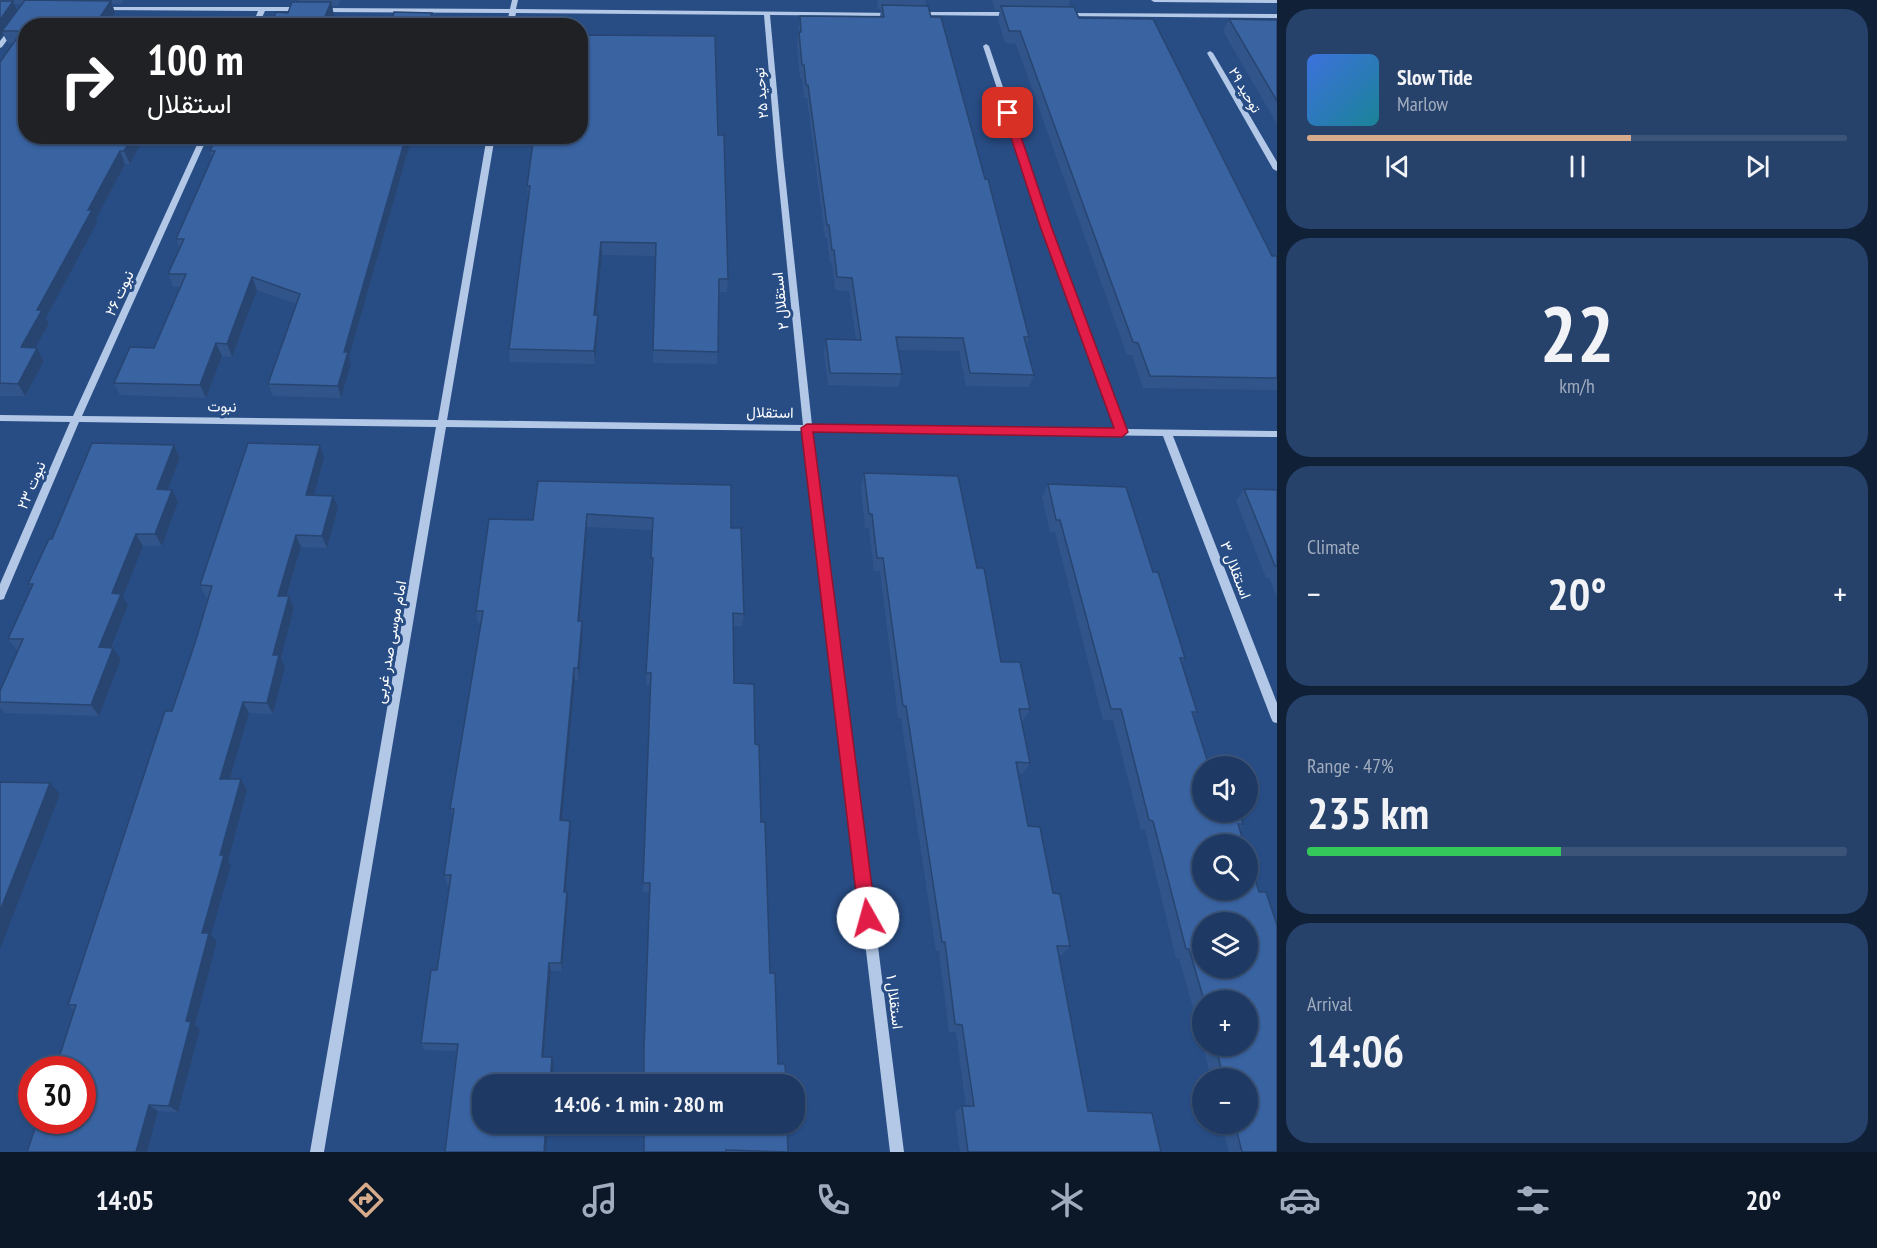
<!DOCTYPE html>
<meta charset="utf-8">
<style>
body{margin:0;font-family:"PT Sans Narrow",Vazirmatn,sans-serif;background:#26416a;color:#f1f3f6;height:100vh;display:flex;flex-direction:column;font-size:22px;white-space:nowrap}
*{box-sizing:border-box;margin:0}
p{font-size:20px;color:#a1adbf}
.icon{flex:none;width:33px;height:33px;fill:none;stroke:currentColor;stroke-width:2;stroke-linecap:round;stroke-linejoin:round}
.map{position:relative;flex:1;overflow:hidden}
.panel{display:flex;flex-direction:column;gap:9px;padding:9px;background:#102037;width:600px}
.panel>*{flex:none}
.top-card{position:absolute;left:18px;top:18px;width:570px;height:126px;border-radius:24px;box-shadow:0 2px 4px #0004,0 0 0 2px #3c5478;background:#202124;color:#fff;overflow:hidden}
.buttons{position:absolute;left:1192px;top:756px;display:grid;gap:12px}
.buttons a{display:grid;place-items:center;width:66px;height:66px;border-radius:50%;background:#1e3a64;box-shadow:0 2px 4px #0004,0 0 0 2px #3c5478;font-size:30px}
.speed{position:absolute;left:18px;top:1056px;display:flex;gap:12px;font-size:30px;font-weight:700;text-align:center}
.speed>*{display:grid;place-content:center;width:78px;height:78px;border-radius:50%;background:#1e3a64;box-shadow:0 2px 4px #0004,0 0 0 2px #3c5478;line-height:1}
.speed .limit{border:9px solid #d22;background:#fff;color:#111}
.pin{position:absolute;display:grid;place-items:center;width:51px;height:51px;color:#fff;margin:-26px;border-radius:12px;box-shadow:0 3px 9px #0006}
.me{position:absolute;width:66px;margin:-33px;rotate:353deg;stroke-linejoin:round;filter:drop-shadow(0 0 4px #0008)}
.turn{display:flex;align-items:center;gap:21px;height:126px;padding:0 30px;font-size:27px}
.turn .icon{width:78px;height:78px;stroke-width:2.5}
.turn b{display:block;font-size:42px;line-height:51px}
.big{font-size:45px;font-weight:800;line-height:1.1}
.panel .tile{flex:1;display:flex;flex-direction:column;justify-content:center;gap:9px;min-width:0;padding:0 21px;border-radius:24px;background:#26416a}
.panel .dial{align-items:center;gap:0}
.dial b{font-size:78px;line-height:1}
.song{display:flex;align-items:center;gap:18px}
.cover{width:72px;height:72px;border-radius:9px;background:linear-gradient(135deg,hsl(220 70% 55%),hsl(190 70% 35%))}
.played{height:6px;border-radius:3px;background:linear-gradient(90deg,#d6ab8b 60%,#3c5478 60%)}
.keys{display:flex;justify-content:space-around;direction:ltr}
.heat{display:flex;justify-content:space-between;align-items:center;font-size:33px;direction:ltr}
.charge{height:9px;border-radius:4px;background:linear-gradient(90deg,#34c759 47%,#3c5478 0)}
.trip{position:absolute;left:472px;top:1074px;width:333px;height:60px;border-radius:24px;background:#1e3a64;box-shadow:0 2px 4px #0004,0 0 0 2px #3c5478;font-weight:800;line-height:60px;text-align:center}
.tabs{display:flex;height:96px;justify-content:space-around;align-items:center;background:#0c1728;color:#a1adbf}
.tabs .icon{width:42px;height:42px}
.tabs .selected{color:#d6ab8b}
.tabs b{font-size:27px;color:#f1f3f6}
main{display:flex;flex:1;min-height:0}
.map>svg:first-child{display:block}
.lines{fill:none;stroke-linecap:round;stroke-linejoin:round}
.minor{fill:#b3c8e7;fill-rule:evenodd}
.wall{fill:#31558a;fill-rule:evenodd}
.shaded-wall{fill:#284571}
.building{fill:#3963a1;stroke:#284571;stroke-width:1.5;fill-rule:evenodd}
.route{fill:#e11d48;stroke:#92132f;stroke-width:1.5}
.labels{text-anchor:middle;dominant-baseline:central;stroke-width:6;stroke-linejoin:round;paint-order:stroke}
.far-street-label{font-size:14px;fill:#fff;stroke:#284d85}
.street-label{font-size:15px;fill:#fff;stroke:#284d85}
</style>
<main>
<div class="map">
<svg width="1277" height="1152" viewBox="0 0 1277 1152">
<rect width="100%" height="100%" fill="#284d85"/>
<g class="lines">
<path class="minor" d="M512 0H518L516 9 896 13 897 14 894 16 770 15 783 156 812 425 1116 429 1042 226 983 46 986 44 989 46 1050 226 1126 429 1277 431V437L1173 436 1277 703V723L1273 722 1271 718 1163 436 813 432 904 1152H890L804 431 446 427 324 1152H310L436 427 79 422 5 596 4 599 0 600V584L70 422 0 421V415L73 416 201 136H208L82 416 438 420 487 136H495L447 420 803 425 776 156 764 15 516 13 513 26H507L509 13 318 12 315 10 318 8 510 9Z
M1151 0H1277V3L1154 2Z
M97 7H303L306 9 303 11H265L258 26H252L258 11 99 10 96 8Z
M918 12H1011L1014 14 1011 16 916 15 915 14Z
M1065 13 1277 14V18L1063 16 1062 15Z
M11 27 16 28 2 47 0 48V41Z
M1210 51 1213 53 1277 162V171L1273 169 1207 53Z"/>
</g>
<path class="wall" d="M0 0H124L121 4H112L115 13 107 26H26V136H145L130 164H125L96 219 97 223 46 318 49 323 36 348 44 361 25 396H0V62L13 43H8L3 34 0 39ZM14 4H21L17 10Z
M298 0H340L338 6H332L334 15 329 26H270L288 13 298 2Z
M877 0H926L925 6 931 17 1029 337 1026 345 1034 375 1029 387 966 386 959 351 898 350 902 374 898 387 828 385 824 352 826 339 856 340 849 291 835 290 832 263H830L827 238H825L807 98H804L802 78H800L797 44 800 16 880 17 881 9H878Z
M992 0H1070L1068 7 1079 18 1272 256H1277V390L1143 388 1132 355H1127L1016 44 1005 43 998 19 1000 10H995Z
M1229 19 1277 20V124L1223 31Z
M718 135 728 279 727 292H719L717 364 653 363 655 256 602 255 596 315H598V328L595 364 510 362 509 349 528 199 527 186Z
M411 141 349 357 351 364 341 398 273 396 268 384 296 304 257 290 232 357 222 356 206 398 120 395 114 383 154 348 180 287H173L168 274 180 249 176 239 212 157 210 151Z
M174 445 180 458 168 489 178 502 162 546H143L123 597 128 605 112 648H113L121 659 99 716 5 713 0 707V691L18 650H17L8 639 31 588 28 584Z
M324 458 314 495 338 508 327 548 301 547 287 596H289L294 608 281 658 285 667 273 714 249 713 230 779H241L247 790 228 862 231 865 211 935 217 941 195 1025 200 1029 178 1112 158 1111 147 1152H27L75 1010 68 1005 172 711 195 643 208 597H206L200 585Z
M864 473 977 568 1001 662 1030 709 1023 721H1022L1030 763 1023 774H1018L1028 826 1053 893 1070 946 1062 955H1059L1088 1111 1161 1152H960L955 1112 962 1106H966L956 1032H949L939 951H936L901 718H898L880 571H874L869 528H865L861 487Z
M538 481 731 528 744 614 742 626H733L734 683 755 744 761 822 770 973 778 1064 786 1084 650 893 643 892 651 685H646L652 571H651L652 530 587 527 580 621H582L583 633 579 680H575L562 821H570L571 831 566 892 568 901 562 971H551L544 1057H552L554 1064 552 1084H483V1124H549L546 1152H445L457 1051 425 1050 421 1043 437 970 450 885H447L444 875 453 816 450 809 481 623H478L476 611 533 520Z
M1048 484 1153 572 1185 658 1182 663 1197 712 1194 716 1203 766 1243 824 1239 828 1277 1152H1229L1222 1124H1248V1078H1211L1199 1029 1179 958H1176L1145 830H1141L1113 720H1103L1055 532H1050L1042 497ZM1203 1000H1248V1046H1203Z
M1244 489 1277 490V597L1269 578H1266L1236 501Z
M787 1124 788 1152H644Z"/>
<path class="shaded-wall" d="M13 1 18 12 2 31 3 34 0 39V20Z
M111 1 115 13 107 26H94Z
M331 2 334 15 329 26H321Z
M432 13 434 26H428Z
M133 136H145L130 164 124 151Z
M406 136H410L411 141 349 357 351 364 341 398 338 386 344 352Z
M120 151 125 164 96 219 97 223 46 318 49 323 29 360 21 347 37 310 88 210Z
M601 242 602 255 595 328 594 315Z
M252 277 257 290 232 357 227 344Z
M598 315V328L595 364 594 351Z
M216 343 222 356 206 398 200 385Z
M37 348 44 361 25 396 18 384Z
M174 445 180 458 163 502 157 489Z
M320 445 324 458 311 507 306 495Z
M172 490 178 502 162 546 155 534Z
M333 496 338 508 327 548 322 536Z
M587 514V527L579 633 578 621Z
M136 534 143 546 123 597 128 605 107 659 99 647 112 593Z
M296 535 301 547 283 608 278 596Z
M289 596 294 608 281 658 285 667 273 714 267 703 273 655Z
M582 621 583 633 579 680 578 668Z
M113 648 121 659 99 716 91 705Z
M574 668 575 680 561 831 560 820Z
M243 702 249 713 227 789 220 779Z
M241 779 247 790 228 862 231 865 211 935 217 941 195 1025 200 1029 178 1112 169 1106 186 1021 202 933 220 855Z
M50 783 60 794 0 949V911Z
M570 821 571 831 565 901 564 892Z
M567 892 568 901 562 971 561 963Z
M549 963 551 971 543 1064 542 1057Z
M552 1057 554 1064 552 1084H550Z
M149 1105 158 1111 147 1152H136Z
M546 1124H549L546 1152H544Z"/>
<path class="building" d="M25 0 111 1 94 26H26V136H133L124 151H120L88 210H92L37 310H42L21 347 37 348 18 384 0 383V62L22 31H2Z
M0 1H13L0 20Z
M292 2H331L321 26H270L276 12 288 13Z
M882 5 928 6 931 17H941L985 179H988L1029 337H1024L1034 375 970 373 963 338 896 337 902 374 830 373 826 339 861 340 852 278 837 277 834 250H832L829 225H827L808 85H806L804 65H802L799 32H801L800 16 884 17Z
M1001 6 1074 7 1079 18 1153 19 1272 256H1277V378L1150 376 1138 343 1133 342 1020 31H1009Z
M394 12 432 13 428 26H390Z
M1229 19 1277 20V101Z
M580 35 715 36 718 135H724L728 279H719L718 352 653 350 656 243 601 242 594 315H598L594 351 509 349 530 186H527L534 136H580Z
M217 136H406L344 352H348L338 386 268 384 300 294 252 277 227 344 216 343 200 385 114 383 130 347 154 348 186 274H168L184 239H176L215 151H210Z
M92 443 174 445 157 489 172 490 155 534H136L112 593 121 594 99 647 113 648 91 705 0 702V691L23 639H8L33 584H28L49 539H52Z
M248 443 320 445 306 495 333 496 322 536 296 535 278 596H289L273 655H279L267 703 243 702 220 779H241L220 855H224L202 933H209L186 1021 191 1022 169 1106 149 1105 136 1152H27L38 1120H82V1070H55L76 1005H68L165 711H172L195 643 212 586 200 585Z
M864 473 958 476 977 568H984L1001 662H1020L1030 709H1019L1030 763 1016 762 1028 826 1040 827 1053 893 1060 894 1070 946H1057L1088 1111 1152 1113 1161 1152H968L962 1106H974L962 1025 955 1024 945 942H942L906 706H903L883 558H877L872 514H869Z
M538 481 731 485V528H741L744 614 733 613 734 683 754 684 755 744 759 745 761 822H765L770 973H775L778 1064H785L786 1084H644V1048L650 883H643L651 673H646L653 558H651L653 518 587 514 578 621H582L578 668H574L560 820 570 821 564 892H567L561 963H549L542 1057H552L550 1084H483V1124H546L544 1152H445L458 1044 421 1043 431 970H437L451 875H444L454 809H450L483 611H476L489 519 533 520Z
M1048 484 1126 487 1153 572H1158L1185 658H1180L1197 712H1192L1209 766H1203V812H1239L1243 824H1238L1244 844H1203V890H1248V856L1259 892H1266L1277 925V1152H1242L1235 1124H1248V1078H1224L1215 1046H1248V1000H1204L1189 949H1186L1153 821 1149 820 1121 709H1111L1060 520H1056ZM1203 922H1248V968H1203Z
M1244 489 1277 490V566H1275Z
M0 782 50 783 0 911Z
M644 1124H787L788 1152 726 1150V1152H644Z"/>
<path class="route" d="M1005 111 1013 113 1051 226 1128 432 1122 437 813 432 876 918 874 924 868 927 862 924 859 918 801 428 807 424 1114 428 1040 226 1003 113Z"/>
<g class="labels">
<g class="far-street-label">
<text transform="translate(1245 90) rotate(60)">توحید ۲۹</text>
<text transform="translate(761 93) rotate(-95)">توحید ۲۵</text>
</g>
<g class="street-label">
<text transform="translate(119 293) rotate(-65)">نبوت ۲۶</text>
<text transform="translate(780 301) rotate(-96)">استقلال ۲</text>
<text transform="translate(222 406) rotate(1)">نبوت</text>
<text transform="translate(770 412) rotate(1)">استقلال</text>
<text transform="translate(31 485) rotate(-67)">نبوت ۲۳</text>
<text transform="translate(1236 570) rotate(69)">استقلال ۳</text>
<text transform="translate(390 642) rotate(-80)">امام موسی صدر غربی</text>
<text transform="translate(895 1002) rotate(83)">استقلال ۱</text>
</g>
</g>
</svg>
<div class="buttons">
<a><svg class="icon" aria-label="sound" viewBox="0 0 24 24"><path d="M4 9h4l5-4v14l-5-4H4zM17 9q2 3 0 6"/></svg></a>
<a><svg class="icon" aria-label="search" viewBox="0 0 24 24"><circle cx="10" cy="10" r="6"/><path d="M15 15l6 6"/></svg></a>
<a><svg class="icon" aria-label="layers" viewBox="0 0 24 24"><path d="M12 4l9 5-9 5-9-5zM3 14l9 5 9-5"/></svg></a>
<a>+</a>
<a>−</a>
</div>
<div class="speed"><div class="limit">30</div></div>
<div class="pin" style="left:1008px;top:113px;background:#d93025"><svg class="icon" aria-label="arrive" viewBox="0 0 24 24"><path d="M6 21V4h12l-3 4 3 4H6"/></svg></div>
<svg class="me" style="left:868px;top:918px" viewBox="-20 -20 40 40"><circle r="19" fill="#fff"/><path d="M0-13L10 11 0 6-10 11z" fill="#e11d48"/></svg>
<div class="trip">14:06 · 1 min · 280 m</div>
<div class="top-card">
<div class="turn"><svg class="icon" aria-label="right" viewBox="0 0 24 24"><path d="M7 20v-9h11M14 6l5 5-5 5"/></svg><div><b>100 m</b>استقلال</div></div>
</div>
</div>
<section class="panel">
<div class="tile">
<div class="song"><i class="cover"></i><div><b>Slow Tide</b><p>Marlow</p></div></div>
<div class="played"></div>
<div class="keys"><svg class="icon" aria-label="previous" viewBox="0 0 24 24"><path d="M18 5L8 12l10 7zM5 5v14"/></svg><svg class="icon" aria-label="pause" viewBox="0 0 24 24"><path d="M8 5v14M16 5v14"/></svg><svg class="icon" aria-label="next" viewBox="0 0 24 24"><path d="M6 5l10 7-10 7zM19 5v14"/></svg></div>
</div>
<div class="tile dial"><b>22</b><p>km/h</p></div>
<div class="tile"><p>Climate</p>
<div class="heat"><a>−</a><b class="big">20°</b><a>+</a></div>
</div>
<div class="tile"><p>Range · 47%</p><b class="big">235 km</b><div class="charge"></div></div>
<div class="tile"><p>Arrival</p><b class="big">14:06</b></div>
</section>
</main>
<nav class="tabs">
<b>14:05</b>
<svg class="icon selected" aria-label="directions" viewBox="0 0 24 24"><path d="M12 3l9 9-9 9-9-9zM9 14v-3h6M13 9l2 2-2 2"/></svg>
<svg class="icon" aria-label="music" viewBox="0 0 24 24"><path d="M9 18V5l10-2v13"/><circle cx="6" cy="18" r="3"/><circle cx="16" cy="16" r="3"/></svg>
<svg class="icon" aria-label="phone" viewBox="0 0 24 24"><path d="M5 4h4l2 5-3 2q2 4 5 5l2-3 5 2v4C11 20 4 13 5 4z"/></svg>
<svg class="icon" aria-label="climate" viewBox="0 0 24 24"><path d="M12 3v18M4 7l16 10M4 17L20 7"/></svg>
<svg class="icon" aria-label="car" viewBox="0 0 24 24"><path d="M5 17H2v-5l4-1 3-4h7l3 4 3 1v5h-3M9 17h6M6 11h13"/><circle cx="7" cy="17" r="2"/><circle cx="17" cy="17" r="2"/></svg>
<svg class="icon" aria-label="filters" viewBox="0 0 24 24"><path d="M4 7h16M4 17h16"/><circle cx="9" cy="7" r="2"/><circle cx="15" cy="17" r="2"/></svg>
<b>20°</b>
</nav>
